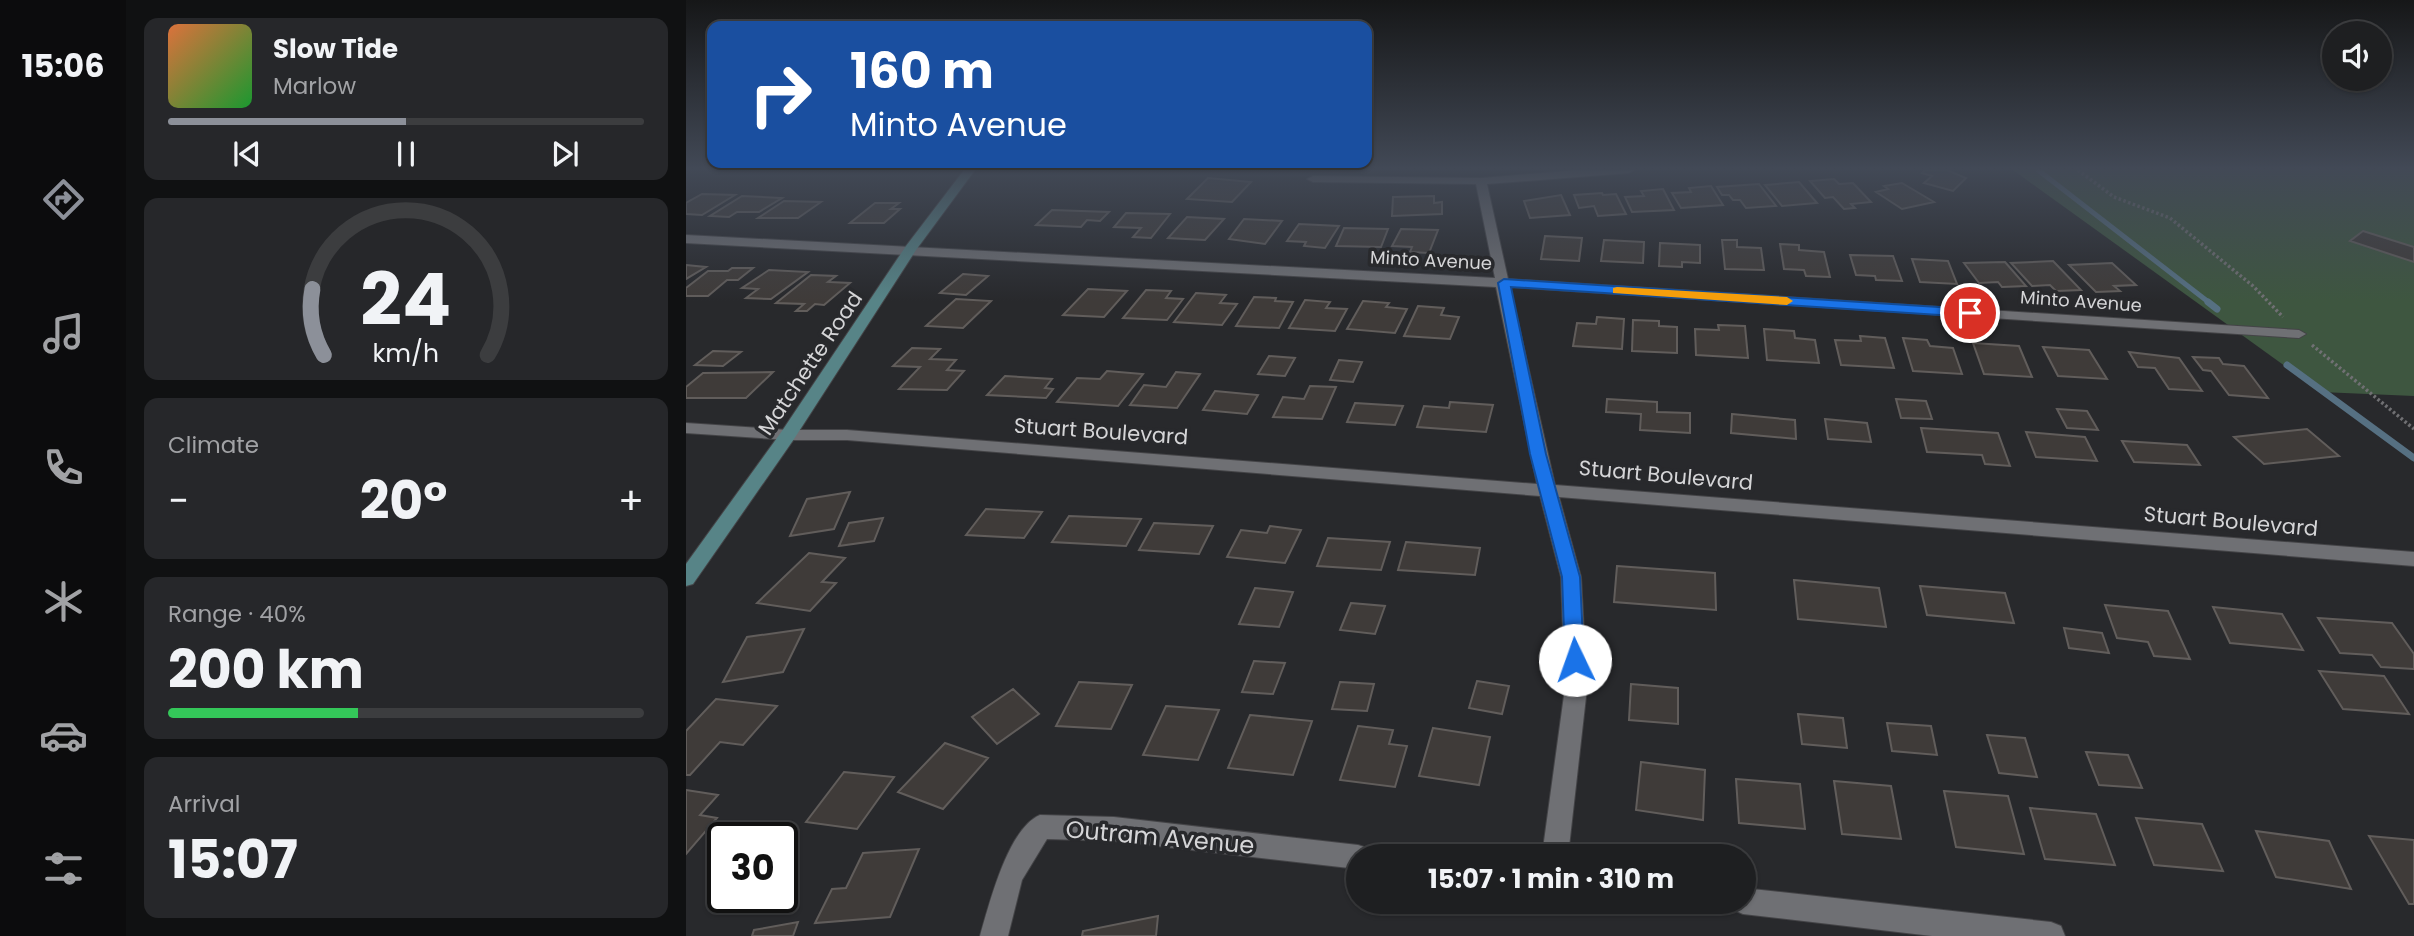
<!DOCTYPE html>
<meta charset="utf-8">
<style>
body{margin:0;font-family:Poppins,sans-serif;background:#26272a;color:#f1f3f6;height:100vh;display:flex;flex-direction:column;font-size:26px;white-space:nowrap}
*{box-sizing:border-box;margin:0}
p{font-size:23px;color:#a1a2a5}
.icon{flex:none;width:38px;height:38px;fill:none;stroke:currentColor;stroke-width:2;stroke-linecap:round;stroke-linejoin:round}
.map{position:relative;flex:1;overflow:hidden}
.details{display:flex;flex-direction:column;gap:18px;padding:18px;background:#101112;width:560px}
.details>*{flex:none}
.hud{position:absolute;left:21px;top:21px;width:665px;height:147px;border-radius:14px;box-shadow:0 2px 5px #0004,0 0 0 2px #3c3d3f;background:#1a4fa0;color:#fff;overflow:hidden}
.controls{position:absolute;left:1636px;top:21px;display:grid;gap:14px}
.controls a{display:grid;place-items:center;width:70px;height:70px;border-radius:50%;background:#1e1f21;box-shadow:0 2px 5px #0004,0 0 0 2px #3c3d3f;font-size:35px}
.speed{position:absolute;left:21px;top:822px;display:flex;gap:14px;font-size:35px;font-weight:700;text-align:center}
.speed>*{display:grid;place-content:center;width:91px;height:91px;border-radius:50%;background:#1e1f21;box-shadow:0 2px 5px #0004,0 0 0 2px #3c3d3f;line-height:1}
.speed .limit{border:4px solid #111;border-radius:10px;background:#fff;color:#111}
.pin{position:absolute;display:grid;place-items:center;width:60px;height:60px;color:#fff;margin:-30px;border:4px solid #fff;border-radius:50%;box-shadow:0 2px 7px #0007}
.me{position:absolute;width:77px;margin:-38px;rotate:357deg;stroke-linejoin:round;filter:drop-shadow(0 0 5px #0008)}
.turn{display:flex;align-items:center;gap:24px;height:147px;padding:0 28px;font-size:32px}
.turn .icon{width:91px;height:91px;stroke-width:2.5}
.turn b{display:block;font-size:49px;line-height:60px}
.big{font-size:52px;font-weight:700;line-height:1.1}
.details .tile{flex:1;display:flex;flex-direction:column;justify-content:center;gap:10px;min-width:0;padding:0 24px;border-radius:14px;background:#26272a}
.details .dial{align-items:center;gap:0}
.dial svg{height:182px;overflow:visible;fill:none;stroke:#3c3d3f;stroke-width:7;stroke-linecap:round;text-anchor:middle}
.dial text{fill:#f1f3f6;stroke:none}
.song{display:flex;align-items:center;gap:21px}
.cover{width:84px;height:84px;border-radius:10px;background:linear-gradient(135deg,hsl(20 70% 55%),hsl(130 70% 35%))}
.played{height:7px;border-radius:4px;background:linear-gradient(90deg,#8c9099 50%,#3c3d3f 50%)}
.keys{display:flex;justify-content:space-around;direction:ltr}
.heat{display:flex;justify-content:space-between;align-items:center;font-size:38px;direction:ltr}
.charge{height:10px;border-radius:5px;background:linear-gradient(90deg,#34c759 40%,#3c3d3f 0)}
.trip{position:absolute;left:660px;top:844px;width:410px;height:70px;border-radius:35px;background:#1e1f21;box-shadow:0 2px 5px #0004,0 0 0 2px #3c3d3f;font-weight:700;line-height:70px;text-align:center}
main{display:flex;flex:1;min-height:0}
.menu{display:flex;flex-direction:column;width:126px;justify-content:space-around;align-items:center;background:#0c0c0d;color:#a1a2a5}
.menu .icon{width:49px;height:49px}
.menu .selected{color:#8c9099}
.menu b{font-size:32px;color:#f1f3f6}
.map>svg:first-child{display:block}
.green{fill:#3e5640}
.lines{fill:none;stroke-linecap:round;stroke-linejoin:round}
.stream-far1{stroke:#567082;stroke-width:5}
.stream{stroke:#567082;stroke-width:7}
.building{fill:#3f3b39;stroke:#615d5b;stroke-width:2}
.street-casing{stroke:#444447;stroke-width:2}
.secondary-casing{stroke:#444447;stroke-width:2}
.path{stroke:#707073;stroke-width:3.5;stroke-dasharray:2.5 2.5;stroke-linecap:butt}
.street{fill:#6f7074;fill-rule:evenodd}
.secondary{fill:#578487;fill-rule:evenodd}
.route{fill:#1a73e8;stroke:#114b97;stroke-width:2}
.slow{fill:#f59e0b}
.labels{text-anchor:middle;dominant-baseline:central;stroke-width:7;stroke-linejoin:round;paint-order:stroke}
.far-street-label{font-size:18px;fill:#d5d5d7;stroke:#28292c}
.street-label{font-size:21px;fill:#d5d5d7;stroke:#28292c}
.near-street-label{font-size:24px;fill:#d5d5d7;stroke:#28292c}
</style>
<main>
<nav class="menu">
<b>15:06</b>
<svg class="icon selected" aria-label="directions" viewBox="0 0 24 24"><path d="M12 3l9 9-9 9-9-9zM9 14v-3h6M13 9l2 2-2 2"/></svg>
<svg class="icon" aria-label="music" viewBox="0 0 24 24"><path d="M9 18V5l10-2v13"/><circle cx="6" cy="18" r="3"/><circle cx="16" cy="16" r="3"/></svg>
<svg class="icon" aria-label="phone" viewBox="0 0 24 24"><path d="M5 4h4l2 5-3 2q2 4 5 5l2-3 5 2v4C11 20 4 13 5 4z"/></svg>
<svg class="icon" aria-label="climate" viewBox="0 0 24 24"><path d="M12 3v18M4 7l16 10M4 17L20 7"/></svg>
<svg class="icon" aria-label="car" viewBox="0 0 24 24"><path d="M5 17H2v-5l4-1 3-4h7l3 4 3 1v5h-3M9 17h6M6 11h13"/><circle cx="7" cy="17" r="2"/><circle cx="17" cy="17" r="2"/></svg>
<svg class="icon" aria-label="filters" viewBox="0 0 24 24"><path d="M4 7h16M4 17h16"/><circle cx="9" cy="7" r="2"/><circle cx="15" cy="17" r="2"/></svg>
</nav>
<section class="details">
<div class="tile">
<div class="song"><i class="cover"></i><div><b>Slow Tide</b><p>Marlow</p></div></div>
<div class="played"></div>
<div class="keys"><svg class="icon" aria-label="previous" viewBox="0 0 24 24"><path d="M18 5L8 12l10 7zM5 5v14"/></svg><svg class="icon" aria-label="pause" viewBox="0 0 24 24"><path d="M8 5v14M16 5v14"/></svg><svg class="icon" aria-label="next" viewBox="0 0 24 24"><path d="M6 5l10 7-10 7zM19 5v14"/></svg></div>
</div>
<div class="tile dial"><svg viewBox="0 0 100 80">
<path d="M14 69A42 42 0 1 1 86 69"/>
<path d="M14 69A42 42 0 0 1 9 40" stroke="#8c9099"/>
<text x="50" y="56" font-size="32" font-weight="700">24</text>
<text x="50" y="72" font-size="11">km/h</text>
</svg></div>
<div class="tile"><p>Climate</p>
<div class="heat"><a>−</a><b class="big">20°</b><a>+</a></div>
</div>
<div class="tile"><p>Range · 40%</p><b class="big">200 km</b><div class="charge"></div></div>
<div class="tile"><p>Arrival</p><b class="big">15:07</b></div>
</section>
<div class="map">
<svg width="1728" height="936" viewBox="0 0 1728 936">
<rect width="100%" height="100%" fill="#28292c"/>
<path class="green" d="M1327 170H1728V396L1635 392Z"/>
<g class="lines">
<path class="stream-far1" d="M1352 170 1525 304"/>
<path class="stream" d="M1522 302 1531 309
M1601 365 1728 458"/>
</g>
<path class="building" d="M1239 170H1261L1280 178 1267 191 1238 183 1246 176 1236 173Z
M522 178 565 182 546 202 501 199Z
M1148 179 1153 184 1167 183 1185 202 1165 204 1169 208 1158 209 1147 197 1139 198 1124 181Z
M1113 182 1131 203 1096 206 1079 185Z
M1216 183 1248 202 1216 209 1190 192 1202 189 1198 186Z
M1073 184 1090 206 1060 208 1054 200H1047L1043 195H1036L1031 187Z
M1025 186 1037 205 995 208 986 193 1005 192 1003 188Z
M977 189 988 210 946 212 939 197 958 196 955 191Z
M916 193 917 195 930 194 940 214 912 216 908 206 893 208 888 195Z
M16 194 49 195 16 215 0 214V203Z
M875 195 884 215 844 218 838 201Z
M56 196 96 198 73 212H51L43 217 24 216Z
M748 196V203L756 202V214L706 216 707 197Z
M98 201 135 202 112 218H72Z
M189 203H213L205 209H214L198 223H164Z
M366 210 423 212 414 221 401 220 395 227 350 225Z
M440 213 484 214 465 238 447 237 455 228 428 227Z
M501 217 538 219 519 240 482 238Z
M558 219 596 221 579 244 543 239Z
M613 224 653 226 639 248 618 246 620 242 601 241Z
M658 228 702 229 695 247 650 246Z
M715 229 752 230 743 253 724 252 726 247 706 246Z
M1677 231 1728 247V262L1664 241Z
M859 236 896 238 893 261 855 259Z
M918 240 958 242 957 263 915 261Z
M1036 240H1051V247L1075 248 1078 270 1039 269Z
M974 243 1014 245V263L996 262V267L973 266Z
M1094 244 1113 245V250L1138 252 1144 277 1120 276 1118 270 1098 269Z
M1164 255 1207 256 1216 281 1190 280 1189 276 1170 275Z
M1226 259 1262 261 1271 284 1234 282Z
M1367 261 1395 290 1370 291 1364 285 1346 286 1325 263Z
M1319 262 1340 286 1316 287 1312 282 1293 283 1278 263Z
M1426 263 1450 285 1428 286 1434 291 1410 292 1383 265Z
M0 265 20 267 0 279Z
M46 268H67L52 280H41L22 296H0V288L22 271H42Z
M83 270 122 272 85 299 60 298 72 289 56 288Z
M277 274 302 276 280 295 254 293Z
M125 275 150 276 142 282 164 283 138 305 129 304 121 311H110L118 304 90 303Z
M402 289 441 291 418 317 377 315Z
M460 290 485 291 480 298 497 299 481 320 437 318Z
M510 293 540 295 534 303 551 304 536 325 488 322Z
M568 297 590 298 589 301 607 302 593 328 550 326Z
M270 299 305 301 277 328 240 326Z
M619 300 644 302 640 308 661 309 649 331 603 328Z
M677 301 703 303 700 307 721 309 709 333 661 329Z
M732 306 758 308 755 315 773 317 764 339 718 336Z
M911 317 938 319 936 349 887 346 891 323 910 324Z
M947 320 973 321V326L991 327V353L946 351Z
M1032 325 1059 326 1062 358 1010 355 1009 329 1033 330Z
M1078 329 1108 331 1109 338 1129 340 1133 363 1081 360Z
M1174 336 1199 338 1208 368 1155 365 1149 340 1175 341Z
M1217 338 1241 340 1244 346 1267 348 1276 374 1227 371Z
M1287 343 1333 346 1346 377 1298 374Z
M1357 347 1403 350 1421 379 1372 376Z
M226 348 254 349 244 359 270 360 261 370 278 371 261 390 213 389 234 367 207 366Z
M27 351 55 352 37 366 9 365Z
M1443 352 1493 358 1516 391 1483 389 1469 368 1452 367Z
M583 356 609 358 599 376 572 374Z
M1507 357 1533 358 1537 364 1558 366 1582 398 1543 395 1525 371 1517 370Z
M653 360 676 362 667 382 644 380Z
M421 371 457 374 432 406 371 402 391 378 414 379Z
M87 372 60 398H0V387L17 373Z
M490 372 514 374 491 408 444 405 458 385 480 387Z
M319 376 366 379 359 388 367 389 360 398 301 395Z
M624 386 650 387 636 419 587 417 597 397 618 399Z
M529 391 572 395 561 414 517 410Z
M921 399 971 402V412L1004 413V433L954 430 955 414 920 412Z
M1210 399 1240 401 1246 419 1215 418Z
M764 402 807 405 800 432 731 427 738 406 763 408Z
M669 403 717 406 709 425 661 422Z
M1371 409 1401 411 1412 430 1381 428Z
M1046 414 1109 420 1110 439 1045 433Z
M1139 419 1181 423 1185 442 1142 439Z
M1235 428 1312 433 1324 466 1299 464 1296 455 1241 452Z
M1621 429 1653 456 1578 464 1548 437Z
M1340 432 1399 437 1411 461 1350 457Z
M1436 441 1501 445 1514 465 1448 462Z
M164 492 148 529 104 536 121 499Z
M300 509 356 512 338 538 280 535Z
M383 516 455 519 440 546 366 542Z
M197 518 188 541 153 546 163 523Z
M468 523 527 526 513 554 453 550Z
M584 526 615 530 599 563 541 557 555 530 581 533Z
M642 538 704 542 695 570 631 566Z
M720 542 794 548 789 575 712 570Z
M123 553 159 558 136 582 150 583 124 611 71 603Z
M931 566 1029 573 1030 610 928 602Z
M1108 580 1193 588 1200 627 1112 619Z
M1234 586 1319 593 1328 623 1241 615Z
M569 588 607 592 593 627 553 624Z
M665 603 699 606 689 634 654 630Z
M1419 605 1482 611 1504 659 1468 656 1462 642 1431 638Z
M1527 607 1596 614 1617 650 1544 643Z
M1632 618 1706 623 1728 654V669L1695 667 1686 655 1654 653Z
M1378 628 1416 633 1423 653 1383 648Z
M118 629 97 672 37 682 61 637Z
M568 661 599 663 587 694 556 692Z
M1633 671 1698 676 1723 714 1657 709Z
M791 681 823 686 816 714 783 708Z
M393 682 446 685 425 729 370 726Z
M654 682 688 684 681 711 646 709Z
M945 684 992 688V724L943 720Z
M327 689 353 714 311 744 286 717Z
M30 699 91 706 57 745 34 742 4 775H0V731Z
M480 706 533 710 512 760 457 755Z
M1112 714 1157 718 1161 748 1116 744Z
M564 715 626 721 607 775 542 768Z
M1201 723 1245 726 1251 755 1206 751Z
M672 726 707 730 703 744 721 746 709 787 654 780Z
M747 728 804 737 793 785 733 776Z
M1301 735 1339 738 1351 777 1313 773Z
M259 743 302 758 257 809 212 792Z
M1400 752 1442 755 1456 788 1413 785Z
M955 762 1019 770 1017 820 950 810Z
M158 772 208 777 171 829 120 822Z
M1050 779 1114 784 1119 829 1053 823Z
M1148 781 1205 786 1215 839 1156 834Z
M0 790 32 795 14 815 31 818 0 854Z
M1258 791 1322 796 1338 854 1270 847Z
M1344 808 1410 814 1429 865 1359 859Z
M1450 818 1516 824 1537 871 1468 865Z
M1570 831 1643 841 1665 889 1590 877Z
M1683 836 1728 840V904H1723Z
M233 849 204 917 129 923 146 889 160 888 177 853Z
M472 916 470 936H396L397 931Z
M112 922 107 936H66L68 930Z"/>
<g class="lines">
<defs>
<path id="street" d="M893 170H948L943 173 801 184 822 279 1613 330 1620 334 1613 338 824 287 869 485 1728 552V566L873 497 895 577 901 688 882 856H856L879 688 875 577 854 496 161 440H102L0 433V423L102 430H161L851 484 810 287 0 243V235L809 278 790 184 627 182 621 179 627 176 795 178Z
M354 815 428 817 672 845 681 848 684 856H672V869L428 841 361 839 336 880 322 936H294C303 905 322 828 354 815Z
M1057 888 1365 922 1375 926 1379 936H1246L1057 914 1048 910 1044 901H1057Z"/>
<path id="secondary" d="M278 170H289L230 250 108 439 7 584 0 586V564L96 431 220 246Z"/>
</defs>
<use href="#street" class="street-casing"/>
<use href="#secondary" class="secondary-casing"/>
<path class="path" d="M1392 170 1428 197 1484 218 1567 286 1597 317
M1626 345 1728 429"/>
<use href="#street" class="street"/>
<use href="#secondary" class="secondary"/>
</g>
<linearGradient id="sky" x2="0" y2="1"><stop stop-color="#161718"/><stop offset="0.56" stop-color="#424956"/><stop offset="1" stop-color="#424956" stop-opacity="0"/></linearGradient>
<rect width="1728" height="301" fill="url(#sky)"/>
<path class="route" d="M818 279 1284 309 1291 313 1284 317 825 287 860 454 894 577 898 660 896 666 889 668 882 666 879 660 876 577 844 454 812 283Z"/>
<path class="slow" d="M931 287 1101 297 1107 301 1101 305 927 293V288Z"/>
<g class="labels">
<g class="far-street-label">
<text transform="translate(745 260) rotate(3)">Minto Avenue</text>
<text transform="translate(1395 301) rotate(4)">Minto Avenue</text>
</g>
<g class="street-label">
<text transform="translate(124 363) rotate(-56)">Matchette Road</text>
<text transform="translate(415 431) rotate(4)">Stuart Boulevard</text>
<text transform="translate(980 475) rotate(5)">Stuart Boulevard</text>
<text transform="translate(1545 521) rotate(5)">Stuart Boulevard</text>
</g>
<g class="near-street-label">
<text transform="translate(474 837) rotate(5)">Outram Avenue</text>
</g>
</g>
</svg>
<div class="controls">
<a><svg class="icon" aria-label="sound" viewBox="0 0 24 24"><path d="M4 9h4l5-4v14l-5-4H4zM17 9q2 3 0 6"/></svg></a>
</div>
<div class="speed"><div class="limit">30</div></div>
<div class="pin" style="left:1284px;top:313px;background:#d93025"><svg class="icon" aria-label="arrive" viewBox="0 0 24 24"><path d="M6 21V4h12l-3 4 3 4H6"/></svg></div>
<svg class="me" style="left:889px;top:660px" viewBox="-20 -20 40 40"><circle r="19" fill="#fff"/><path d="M0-13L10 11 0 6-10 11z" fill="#1a73e8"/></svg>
<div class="trip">15:07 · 1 min · 310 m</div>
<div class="hud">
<div class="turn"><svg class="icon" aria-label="right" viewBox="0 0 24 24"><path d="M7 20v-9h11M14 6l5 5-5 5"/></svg><div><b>160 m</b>Minto Avenue</div></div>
</div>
</div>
</main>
